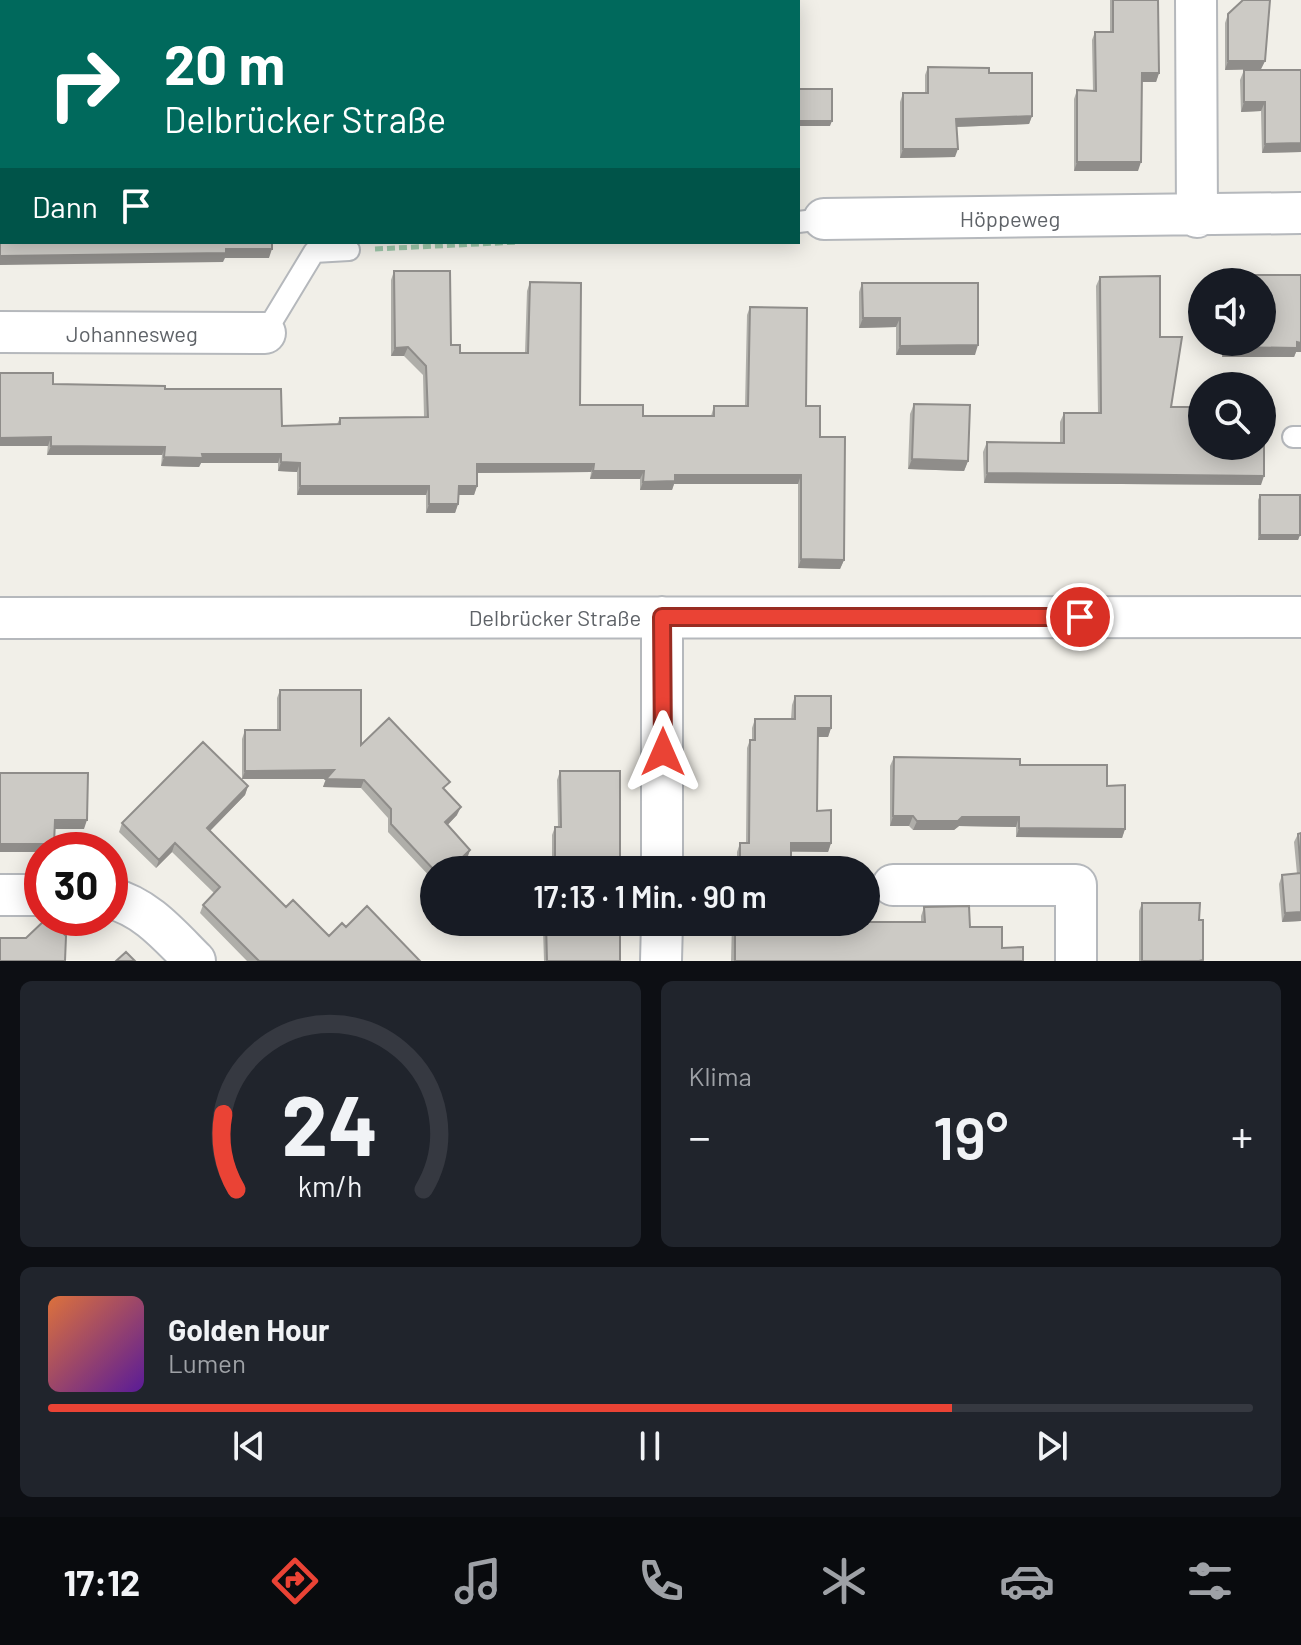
<!DOCTYPE html>
<html lang="de">
<meta charset="utf-8">
<style>
body{margin:0;font-family:Barlow,sans-serif;background:#20242c;color:#f1f3f6;height:100vh;display:flex;flex-direction:column;font-size:30px;white-space:nowrap}
*{box-sizing:border-box;margin:0}
p{font-size:26px;color:#9ea1a6}
.icon{flex:none;width:44px;height:44px;fill:none;stroke:currentColor;stroke-width:2;stroke-linecap:round;stroke-linejoin:round}
.map{position:relative;height:961px;overflow:hidden}
.sheet{display:flex;flex-direction:column;gap:20px;padding:20px;background:#0d0f14;flex:1}
.sheet>*{flex:none}
.guide{position:absolute;left:0px;top:0px;width:800px;height:244px;box-shadow:0 4px 20px #0003;background:#00695c;color:#fff;overflow:hidden}
.buttons{position:absolute;left:1188px;top:268px;display:grid;gap:16px}
.buttons a{display:grid;place-items:center;width:88px;height:88px;border-radius:50%;background:#171b24;box-shadow:0 4px 20px #0003;font-size:40px}
.speed{position:absolute;left:24px;top:832px;display:flex;gap:16px;font-size:40px;font-weight:700;text-align:center}
.speed>*{display:grid;place-content:center;width:104px;height:104px;border-radius:50%;background:#171b24;box-shadow:0 4px 20px #0003;line-height:1}
.speed .limit{border:12px solid #d22;background:#fff;color:#111}
.pin{position:absolute;display:grid;place-items:center;width:68px;height:68px;color:#fff;margin:-34px;border:4px solid #fff;border-radius:50%;box-shadow:0 2px 8px #0007}
.me{position:absolute;width:88px;margin:-44px;rotate:0deg;stroke-linejoin:round;filter:drop-shadow(0 0 6px #0008)}
.turn{display:flex;align-items:center;gap:28px;height:168px;padding:0 32px;font-size:36px}
.turn .icon{width:104px;height:104px;stroke-width:2.5}
.turn b{display:block;font-size:56px;line-height:68px}
.then{display:flex;align-items:center;height:76px;padding:0 32px;background:#0003;gap:16px;font-size:30px}
.big{font-size:60px;font-weight:600;line-height:1.1}
.sheet .tile{flex:1;display:flex;flex-direction:column;justify-content:center;gap:12px;min-width:0;padding:0 28px;border-radius:12px;background:#20242c}
.sheet .dial{align-items:center;gap:0}
.dial svg{height:208px;overflow:visible;fill:none;stroke:#363941;stroke-width:7;stroke-linecap:round;text-anchor:middle}
.dial text{fill:#f1f3f6;stroke:none}
.song{display:flex;align-items:center;gap:24px}
.cover{width:96px;height:96px;border-radius:12px;background:linear-gradient(135deg,hsl(20 70% 55%),hsl(270 70% 35%))}
.played{height:8px;border-radius:4px;background:linear-gradient(90deg,#ea4335 75%,#363941 75%)}
.keys{display:flex;justify-content:space-around;direction:ltr}
.heat{display:flex;justify-content:space-between;align-items:center;font-size:44px;direction:ltr}
.sheet .tiles{flex:1;display:grid;gap:20px;grid-template-columns:1fr 1fr}
.tile:last-child{grid-column:span 2}
.trip{position:absolute;left:420px;top:856px;width:460px;height:80px;border-radius:40px;background:#171b24;box-shadow:0 4px 20px #0003;font-weight:600;line-height:80px;text-align:center}
.tab-bar{display:flex;height:128px;justify-content:space-around;align-items:center;background:#090b0e;color:#9ea1a6}
.tab-bar .icon{width:56px;height:56px}
.tab-bar .active{color:#ea4335}
.tab-bar b{font-size:36px;color:#f1f3f6}
.map>svg:first-child{display:block}
.lines{fill:none;stroke-linecap:round;stroke-linejoin:round}
.lane-casing{stroke:#b5b8bc;stroke-width:24}
.street-casing{stroke:#b5b8bc;stroke-width:44}
.path{stroke:#9cc7a9;stroke-width:5;stroke-dasharray:8 4;stroke-linecap:butt}
.lane{stroke:#fff;stroke-width:20}
.street{stroke:#fff;stroke-width:40}
.wall{fill:#afaea9}
.shaded-wall{fill:#8f8d8a}
.building{fill:#cccac5;stroke:#8f8d8a;stroke-width:2}
.route-casing{stroke:#982c22;stroke-width:20}
.route{stroke:#ea4335;stroke-width:14}
.labels{text-anchor:middle;dominant-baseline:central;stroke-width:6;stroke-linejoin:round;paint-order:stroke}
.street-label{font-size:22px;fill:#5f6368;stroke:#fff}
</style>
<div class="map">
<svg width="1301" height="961" viewBox="0 0 1301 961">
<rect width="100%" height="100%" fill="#f1efe8"/>
<g class="lines">
<defs>
<path id="lane" d="M798 222 824 219
M265 333 314 252 349 250
M1293 437H1301"/>
<path id="street" d="M1196 0 1197 217
M824 219 1301 213
M0 332 265 333
M662 617V870
M0 618 1301 617
M893 885H1076V961
M0 895H42
M110 898C146 907 169 935 195 961
M661 961 662 922"/>
</defs>
<use href="#lane" class="lane-casing"/>
<use href="#street" class="street-casing"/>
<path class="path" d="M478 0V2
M375 249 518 242"/>
<use href="#lane" class="lane"/>
<use href="#street" class="street"/>
</g>
<path class="wall" d="M1110 0H1158L1159 73 1156 82H1142L1138 171H1074V99L1077 90 1093 91 1092 40 1095 32H1110Z
M1228 14 1265 61 1261 69 1225 70V23Z
M928 67 989 73 1032 116 1029 124 957 127 955 157 900 158V102L903 93H925V75Z
M1244 70H1301V152L1262 153 1261 111 1241 112 1240 80Z
M394 271 451 345 460 353H525L527 291 530 282 580 405 643 416H711L714 406H745L747 315 750 307 806 406 820 437 844 560 840 569 798 568V484H674L672 490H640V479H590L591 472 477 473V486L474 495H458V504L455 513H426V495H297V472L278 471V463H201L199 467 161 466 162 455H47L53 384 165 389 282 426 337 424 340 418 424 417 423 375 404 356H391V280Z
M1226 275H1301V352H1296L1294 357H1222V342H1262V282H1224Z
M1100 277 1160 337 1171 407 1261 485 984 483 983 452 987 442 1060 443V422L1064 413H1098L1096 286Z
M862 283 975 355H896V327L859 328V292Z
M914 404 968 461 964 471 908 469 910 414Z
M1260 495 1300 535 1298 540H1258V500Z
M280 690 361 745 446 791 457 815 447 825 467 859 434 870V881L388 832V818L361 788 323 787 326 779H242V739L245 730H277V698Z
M795 696 831 728 828 737H818L817 811 831 843 828 852H791V870H734L735 865H737V852L740 843H746L747 748 750 740H752V728L755 719H791L792 705Z
M894 757 1020 765 1107 786 1125 829 1122 838 1016 837V827L959 826 954 830H913L909 826H890V766Z
M560 771 620 870H552V835L555 827H558L557 780Z
M248 786 245 795 210 831 286 907 329 936 346 927 420 961H247L200 913 203 905 214 893 172 852 156 868 119 832 122 823Z
M1301 833V921L1282 922 1279 884 1282 875 1297 874 1294 842 1298 834Z
M1142 903 1199 920 1202 961H1139V911Z
M924 907 970 927 1023 961H731L732 922H921V916Z
M546 922 620 961H544L543 929Z"/>
<path class="shaded-wall" d="M413 0H440L439 2H412Z
M1228 61H1265L1261 69 1225 70Z
M1142 73H1159L1156 82H1139Z
M1244 102H1265L1261 111 1241 112Z
M1032 116 1029 124 953 127 956 119Z
M798 121H832L830 126H798Z
M1301 143V152L1262 153 1265 144Z
M903 149H958L955 157 900 158Z
M1077 162H1141L1138 171H1074Z
M226 249H272L269 258H225L223 262 0 265V256Z
M863 318H900L896 327 859 328Z
M1297 342 1301 343V352H1296L1294 357H1222L1226 347Z
M978 345 975 355H896L900 346Z
M408 347 404 356H391L395 348Z
M51 437 48 446H0V438Z
M51 446 165 447 162 455H47Z
M202 454H281L278 463H201L199 467 161 466 164 457Z
M912 459 968 461 964 471 908 469Z
M281 462 300 463 297 472 278 471Z
M477 464H594L591 472 474 473Z
M593 471H644L640 479H590Z
M987 473 1264 476 1261 485 984 483Z
M675 475H801L798 484H674L672 490H640L643 482Z
M300 486H429L426 495H297Z
M459 486H477L474 495H455Z
M429 504H458L455 513H426Z
M1260 535H1300L1298 540H1258Z
M801 559 844 560 840 569 798 568Z
M818 728H831L828 737H814Z
M334 770 364 780 361 788 323 787 326 779H242L245 771Z
M248 786 245 795 204 837 207 828Z
M461 807 457 815 442 831 445 822Z
M893 816H913L909 826H890Z
M962 817H1019L1016 827 959 826 954 830H913L917 821Z
M55 820H87L84 829H52Z
M1019 828 1125 829 1122 838 1016 837Z
M175 843 172 852 156 868 159 860Z
M791 843H831L828 852 788 851Z
M0 844H54L52 850H42V852H0Z
M470 850 467 859 455 870H449Z
M1301 912V921L1282 922 1285 913Z"/>
<path class="building" d="M71 0H146V2H71Z
M352 0H414V2H352Z
M541 0H610V2H541Z
M682 0H762V2H682Z
M1113 0H1158L1159 73H1142L1141 162H1077V90L1096 91 1095 32H1113Z
M1243 0H1270L1265 61H1228V14Z
M928 67 989 68V73H1032V116L956 119 958 149H903V93H928Z
M1244 70H1301V143L1265 144V102H1244Z
M798 89H832V121H798Z
M0 178H2V242H272V249H226V253L0 256Z
M394 271H450L451 345H460V353H528L530 282 581 283 580 405H643V416H714V406H748L750 307 807 308 806 406H820V437H845L844 560 801 559V475H675V481L643 482 644 471H593L594 464H477V486H459L458 504H429V486H300V463L281 462V454H202L203 458 164 457 165 447 51 446V437L0 438V373H53V384L165 386V389H281L282 426 340 424V418L428 417 426 366 408 347 395 348Z
M1226 275H1301V343L1297 342V348L1226 347V342H1262V282H1226Z
M1160 276V337H1182L1171 407H1202V446H1262V407H1264V476L987 473V442L1064 443V413H1101L1100 277Z
M862 283H978V345L900 346V318H863Z
M914 404 970 405 968 461 912 459Z
M1260 495H1300V535H1260Z
M280 690H361V745L389 718 450 782 443 788 461 807 445 822 470 850 449 870H434L391 824V809L364 780 326 779 334 770 245 771V730H280Z
M795 696H831V728H818L817 811 831 810V843H791V870H735V865H740V843H749L750 740H755V719H795Z
M203 742 248 786 207 828 286 907 293 900 329 936 342 923 346 927 367 906 420 961H259L203 905 220 887 175 843 159 860 122 823Z
M894 757 1020 759V765H1107V786L1125 785V829L1019 828V817H962L958 821H917L913 816H893Z
M560 771H620V870H555V827H561Z
M0 773H88L87 820H55L54 844H0Z
M1301 833V873L1298 834Z
M1301 873V912L1285 913 1282 875Z
M1142 903H1200L1199 920H1203V960L1199 961H1142Z
M969 906 970 927H1002V948L1023 947V961H735V922H925L924 907Z
M47 918H49L66 936 65 961H0V938H26Z
M546 922H620V961H547Z
M126 952 135 961H116Z"/>
<g class="lines">
<defs>
<path id="route" d="M663 752 662 617H1080"/>
</defs>
<use href="#route" class="route-casing"/>
<use href="#route" class="route"/>
</g>
<g class="labels">
<g class="street-label">
<text x="1010" y="218">Höppeweg</text>
<text x="132" y="333">Johannesweg</text>
<text x="555" y="617">Delbrücker Straße</text>
</g>
</g>
</svg>
<div class="buttons">
<a><svg class="icon" aria-label="sound" viewBox="0 0 24 24"><path d="M4 9h4l5-4v14l-5-4H4zM17 9q2 3 0 6"/></svg></a>
<a><svg class="icon" aria-label="search" viewBox="0 0 24 24"><circle cx="10" cy="10" r="6"/><path d="M15 15l6 6"/></svg></a>
</div>
<div class="speed"><div class="limit">30</div></div>
<div class="pin" style="left:1080px;top:617px;background:#d93025"><svg class="icon" aria-label="arrive" viewBox="0 0 24 24"><path d="M6 21V4h12l-3 4 3 4H6"/></svg></div>
<svg class="me" style="left:663px;top:752px" viewBox="-20 -20 40 40"><path d="M0-17L14 15 0 8-14 15z" fill="#ea4335" stroke="#fff" stroke-width="4"/></svg>
<div class="trip">17:13 · 1 Min. · 90 m</div>
<div class="guide">
<div class="turn"><svg class="icon" aria-label="right" viewBox="0 0 24 24"><path d="M7 20v-9h11M14 6l5 5-5 5"/></svg><div><b>20 m</b>Delbrücker Straße</div></div>
<div class="then">Dann<svg class="icon" aria-label="arrive" viewBox="0 0 24 24"><path d="M6 21V4h12l-3 4 3 4H6"/></svg></div>
</div>
</div>
<section class="sheet">
<div class="tiles">
<div class="tile dial"><svg viewBox="0 0 100 80">
<path d="M14 69A42 42 0 1 1 86 69"/>
<path d="M14 69A42 42 0 0 1 9 40" stroke="#ea4335"/>
<text x="50" y="56" font-size="32" font-weight="700">24</text>
<text x="50" y="72" font-size="11">km/h</text>
</svg></div>
<div class="tile"><p>Klima</p>
<div class="heat"><a>−</a><b class="big">19°</b><a>+</a></div>
</div>
<div class="tile">
<div class="song"><i class="cover"></i><div><b>Golden Hour</b><p>Lumen</p></div></div>
<div class="played"></div>
<div class="keys"><svg class="icon" aria-label="previous" viewBox="0 0 24 24"><path d="M18 5L8 12l10 7zM5 5v14"/></svg><svg class="icon" aria-label="pause" viewBox="0 0 24 24"><path d="M8 5v14M16 5v14"/></svg><svg class="icon" aria-label="next" viewBox="0 0 24 24"><path d="M6 5l10 7-10 7zM19 5v14"/></svg></div>
</div>
</div>
</section>
<nav class="tab-bar">
<b>17:12</b>
<svg class="icon active" aria-label="directions" viewBox="0 0 24 24"><path d="M12 3l9 9-9 9-9-9zM9 14v-3h6M13 9l2 2-2 2"/></svg>
<svg class="icon" aria-label="music" viewBox="0 0 24 24"><path d="M9 18V5l10-2v13"/><circle cx="6" cy="18" r="3"/><circle cx="16" cy="16" r="3"/></svg>
<svg class="icon" aria-label="phone" viewBox="0 0 24 24"><path d="M5 4h4l2 5-3 2q2 4 5 5l2-3 5 2v4C11 20 4 13 5 4z"/></svg>
<svg class="icon" aria-label="climate" viewBox="0 0 24 24"><path d="M12 3v18M4 7l16 10M4 17L20 7"/></svg>
<svg class="icon" aria-label="car" viewBox="0 0 24 24"><path d="M5 17H2v-5l4-1 3-4h7l3 4 3 1v5h-3M9 17h6M6 11h13"/><circle cx="7" cy="17" r="2"/><circle cx="17" cy="17" r="2"/></svg>
<svg class="icon" aria-label="filters" viewBox="0 0 24 24"><path d="M4 7h16M4 17h16"/><circle cx="9" cy="7" r="2"/><circle cx="15" cy="17" r="2"/></svg>
</nav>
